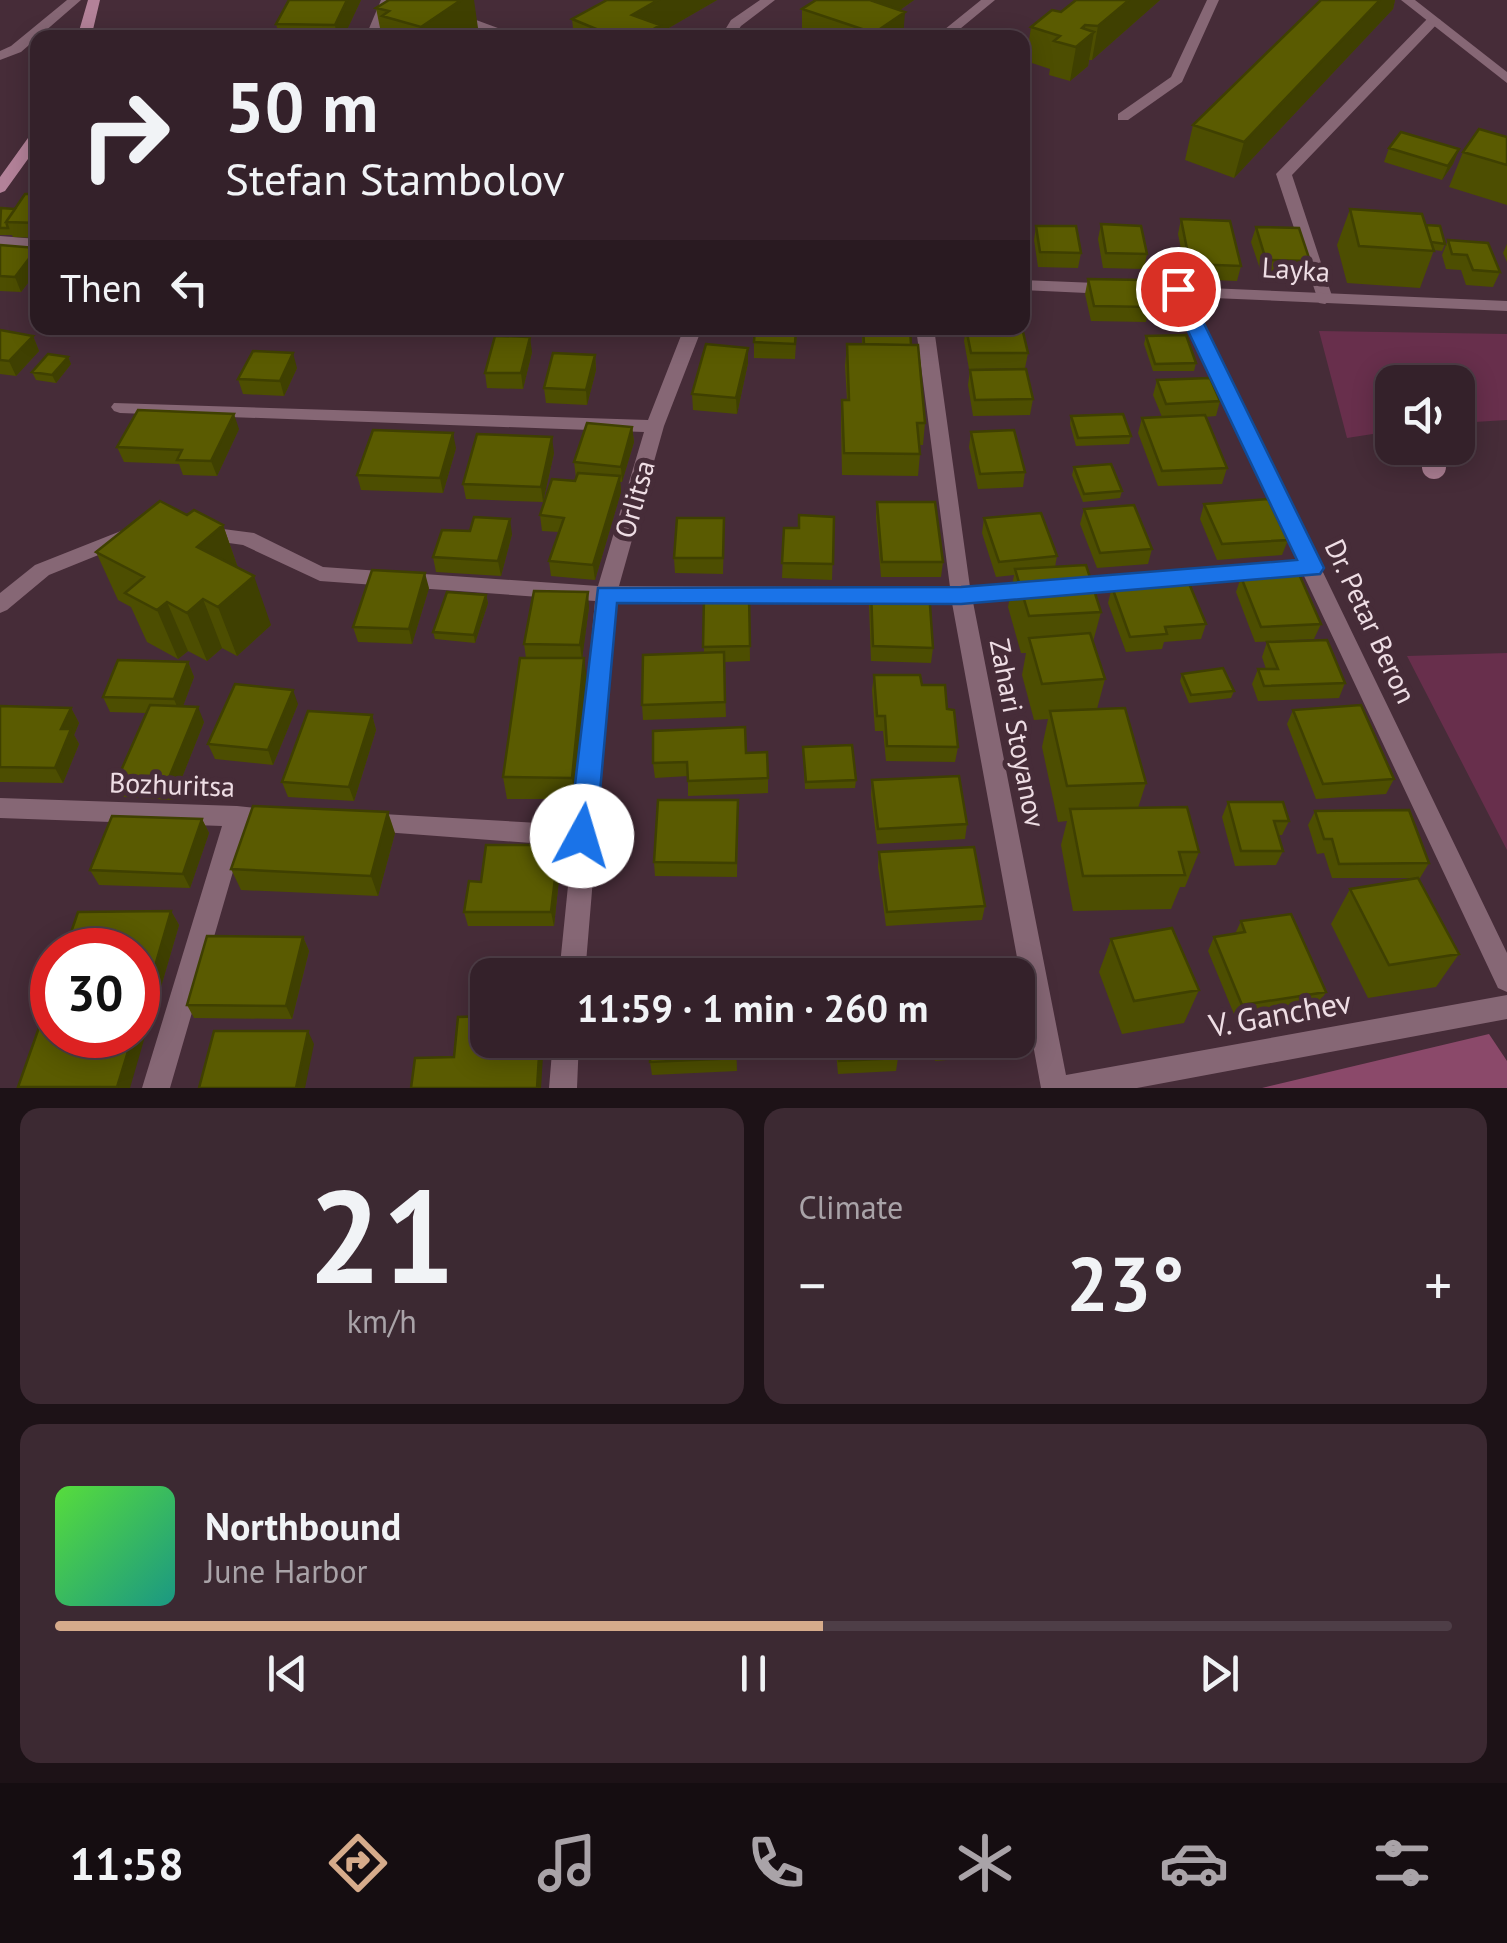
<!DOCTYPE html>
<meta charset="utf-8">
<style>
body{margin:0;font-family:"PT Sans",sans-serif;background:#3c2932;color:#f1f3f6;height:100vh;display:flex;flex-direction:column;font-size:38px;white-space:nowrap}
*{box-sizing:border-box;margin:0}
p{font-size:32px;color:#a9a3a8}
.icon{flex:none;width:55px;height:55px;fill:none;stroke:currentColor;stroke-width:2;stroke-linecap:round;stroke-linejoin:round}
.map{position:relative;height:1088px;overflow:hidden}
.details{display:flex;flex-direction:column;gap:20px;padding:20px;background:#1d1217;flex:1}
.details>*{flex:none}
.hud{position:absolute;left:30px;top:30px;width:1000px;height:305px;border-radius:20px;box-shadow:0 5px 25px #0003,0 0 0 2px #4e3e47;background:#34212a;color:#f1f3f6;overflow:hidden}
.buttons{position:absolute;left:1375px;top:365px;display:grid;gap:20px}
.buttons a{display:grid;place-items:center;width:100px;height:100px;border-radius:20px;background:#34212a;box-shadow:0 5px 25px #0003,0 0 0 2px #4e3e47;font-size:50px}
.speed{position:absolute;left:30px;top:928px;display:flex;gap:20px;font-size:50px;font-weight:700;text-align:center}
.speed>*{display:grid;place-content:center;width:130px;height:130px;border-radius:50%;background:#34212a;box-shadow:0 5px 25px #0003,0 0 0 2px #4e3e47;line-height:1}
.speed .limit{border:15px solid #d22;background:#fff;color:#111}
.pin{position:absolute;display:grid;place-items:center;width:85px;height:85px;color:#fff;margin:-42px;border:5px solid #fff;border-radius:50%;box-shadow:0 2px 10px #0007}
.me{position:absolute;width:110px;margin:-55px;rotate:6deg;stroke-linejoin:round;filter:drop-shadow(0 0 8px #0008)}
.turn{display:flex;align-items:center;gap:35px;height:210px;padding:0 30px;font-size:45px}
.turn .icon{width:130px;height:130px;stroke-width:2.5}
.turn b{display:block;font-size:70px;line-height:85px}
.then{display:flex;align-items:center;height:95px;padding:0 30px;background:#0003;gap:20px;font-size:38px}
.big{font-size:75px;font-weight:700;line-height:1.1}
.details .tile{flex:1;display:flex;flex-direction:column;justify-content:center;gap:15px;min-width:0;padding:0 35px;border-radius:20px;background:#3c2932}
.details .dial{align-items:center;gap:0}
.dial b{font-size:130px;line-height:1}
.song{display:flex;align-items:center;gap:30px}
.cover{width:120px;height:120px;border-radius:15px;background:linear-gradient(135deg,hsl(110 70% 55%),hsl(170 70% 35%))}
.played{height:10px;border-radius:5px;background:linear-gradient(90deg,#d6ab8b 55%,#4e3e47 55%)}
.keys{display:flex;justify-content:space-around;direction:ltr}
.heat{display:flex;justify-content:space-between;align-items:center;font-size:55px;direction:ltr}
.details .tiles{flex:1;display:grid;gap:20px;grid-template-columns:1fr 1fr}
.tile:last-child{grid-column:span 2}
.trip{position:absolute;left:470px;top:958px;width:565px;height:100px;border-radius:20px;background:#34212a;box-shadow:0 5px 25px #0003,0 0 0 2px #4e3e47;font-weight:700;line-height:100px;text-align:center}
.tabs{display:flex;height:160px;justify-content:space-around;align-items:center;background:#150d11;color:#a9a3a8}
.tabs .icon{width:70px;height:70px}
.tabs .current{color:#d6ab8b}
.tabs b{font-size:45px;color:#f1f3f6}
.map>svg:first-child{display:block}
.green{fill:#682f4c}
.forest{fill:#8b496a}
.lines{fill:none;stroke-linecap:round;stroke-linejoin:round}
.lane{fill:#866775;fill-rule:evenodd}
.street{fill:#866775;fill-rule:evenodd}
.secondary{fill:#b38299;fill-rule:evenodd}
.tree{fill:#ab7e92}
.wall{fill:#4d4e01}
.shaded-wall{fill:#3f4001}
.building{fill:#5a5b01;stroke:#3f4001;stroke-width:2.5}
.route{fill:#1a73e8;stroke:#114b97;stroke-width:2.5}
.labels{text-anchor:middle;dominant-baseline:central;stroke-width:10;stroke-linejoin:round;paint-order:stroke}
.street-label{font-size:28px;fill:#eedde4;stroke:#462c38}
.near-street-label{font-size:32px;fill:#eedde4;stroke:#462c38}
</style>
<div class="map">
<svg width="1507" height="1088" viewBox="0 0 1507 1088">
<rect width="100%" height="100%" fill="#462c38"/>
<path class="green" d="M1319 331 1507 334V420L1458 423V382H1392V431L1347 438Z
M1507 653V850L1407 656Z"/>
<path class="forest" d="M1489 1034 1507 1061V1088H1262Z"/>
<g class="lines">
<path class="lane" d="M981 0H995L949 38H934Z
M1207 0H1219L1182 82 1128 120H1118V114L1171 77Z
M1429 17 1441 20 1292 175 1333 299 1325 304 1319 303 1276 174Z"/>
<path class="street" d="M67 0H81L21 52 0 60V51L11 46Z
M381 0H393L378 38H365Z
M403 0H422L525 38H505Z
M760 0H775L741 26 733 38H720L731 20Z
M1401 0H1415L1507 72V83Z
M0 236 38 239V249L0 246Z
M1022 280 1171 286 1178 284 1185 287 1507 301V311L1190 297 1507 953V992L1498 988 1304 576 1065 595 1058 592 1055 587 1058 582 1065 579 1298 562 1173 297 1022 290Z
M684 328H702L664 426 619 586 950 587 916 328H934L970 587 1036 582 1043 585 1046 590 1043 595 1036 598 973 602 1066 1075 1507 995V1019L1137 1088H1041L952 603 616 602 585 975H559L572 846 357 830 353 823 357 816 365 813 574 825 595 601 320 581 243 545 193 538 190 533 193 528 200 526 254 533 323 567 598 586 644 432 120 413 114 411 111 407 114 403 648 420Z
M131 527 141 534 138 539 49 575 7 610 0 613V593L35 565Z
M0 798 237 806 284 811 288 818 284 825 276 828 246 827 170 1088H142L222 826 0 818Z
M553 1040H579L577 1088H549Z"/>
<path class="secondary" d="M88 0H100L91 38H77Z
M38 130V145L5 191 0 193V177L33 131Z"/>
</g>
<circle class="tree" cx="1434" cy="467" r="12"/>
<path class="wall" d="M361 0 343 38H280L276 24Z
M607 0H717L660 33V38H574L572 19Z
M816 0H914L900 10 903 38H802V9Z
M1160 0 1092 60H1089L1088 66 1070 81 1049 75 1050 69 1026 61 1031 27 1061 12Z
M1321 0H1395L1393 9 1234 178 1185 160 1193 125Z
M376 8 479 35 476 38H382Z
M1507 137V205L1449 187 1463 152Z
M1389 148 1459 149 1453 164 1442 180 1384 162Z
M38 194V238L13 237 12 235H0V210L15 209Z
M1350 209 1426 225 1445 244 1442 251 1434 250 1420 288 1347 283 1337 245Z
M1181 219 1241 266 1237 281 1187 279 1178 234Z
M1101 224 1147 254 1144 269 1103 268 1098 239Z
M1036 226 1081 253 1078 268 1038 267 1034 240Z
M1256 227 1310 261 1305 276 1262 275 1251 242Z
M1448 240 1500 272 1493 287 1466 285 1461 270 1446 269 1442 255Z
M1507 244V262L1503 253Z
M0 245 38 249V270L21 292 0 291Z
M1022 277 1028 296 1025 311H1022Z
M1088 279 1149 307 1146 322 1091 321 1085 294Z
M271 328H308L307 331 271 329Z
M797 328 795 359 754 358V342Z
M811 328H848L847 332 811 331Z
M862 328 911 345 925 423 923 445H919L920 454 918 476 842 475 841 422 842 400H847L845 366 847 344H862Z
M966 328 1028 353 1025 368 969 369 964 341Z
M0 330 33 336 39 351 16 376 0 374Z
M1146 336 1196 363 1194 371H1153L1144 344Z
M748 348V363L737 414 693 410 692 394Z
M532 352 523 389 487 388 485 373Z
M595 355 596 370 587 405 546 403 544 388Z
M68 357 71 364 56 383 36 380 32 372Z
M297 368 284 396 243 394 238 379Z
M970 370 1033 399 1030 415 973 416 968 385Z
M1157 380 1220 401 1216 416 1205 417 1227 468 1222 484 1158 486 1138 433 1142 418 1162 417 1153 395Z
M1071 416 1131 436 1129 444 1076 446 1070 424Z
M632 427 634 442 622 482H620L621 492 595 580 551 576 549 561 559 532 542 531 540 515 575 481 576 478 574 462Z
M239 429 217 476 183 475 179 464 124 462 117 447Z
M971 432 1025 472 1023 487 978 489 969 447Z
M456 448 443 493 361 490 357 475Z
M554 453 543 502 466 499 463 484Z
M1074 467 1122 491 1120 498 1083 502 1072 475Z
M877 502 943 562 941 577H881L876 517Z
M1204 504 1288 540 1282 555 1217 560 1200 519Z
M1084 509 1152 549 1148 564 1097 568 1080 524Z
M187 515 223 525 238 568 271 625 237 656 222 648 207 661 188 651 178 659 147 642 131 607 118 600 96 552Z
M834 517 832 580 782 578 784 528H799Z
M984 518 1057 556 1055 567 1101 612 1093 642 1105 679 1097 709 1146 783 1138 808 1199 852 1185 887H1180L1171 909 1073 911 1061 845 1067 821 1058 822 1042 747 1048 719 1034 720 1022 675 1026 653H1021L1008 607 1014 575 996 577 982 533Z
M470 531 512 534 501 576 436 572 433 557Z
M724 534 723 574 675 573 674 558Z
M1241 577 1321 624 1314 639 1255 642 1236 592Z
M1112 587 1206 624 1201 639 1164 642 1162 649 1126 652 1108 603Z
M429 588 412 644 358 642 353 627Z
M871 590 933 648 931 663 871 661 869 605Z
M486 595 488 603 475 643 435 639 433 632Z
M749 596 750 661 724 662 726 717 643 720 642 705 704 653V597Z
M589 607 582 658 587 679 575 799H507L503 777 526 658 524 644Z
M1267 642 1345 683 1339 698 1258 701 1252 684 1258 669H1266L1262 657Z
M188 662 194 677 183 706 204 722 173 800 124 797 116 782 146 713 110 712 103 697Z
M1182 674 1234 691 1231 698 1189 703 1180 681Z
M874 675 922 685 947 709 958 747 955 762 886 761 883 731H875L872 690Z
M298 704 273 765 215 759 208 744Z
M0 706 71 708 79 723 74 735 79 744 63 783 0 782Z
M1293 710 1394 779 1386 794 1316 799 1287 724Z
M372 715 376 730 354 801 288 797 282 782Z
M803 747 856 780 855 788 805 789Z
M746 753 768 778V793L688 796V776L655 778 653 763Z
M872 780 967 824 965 839 877 844 871 795Z
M738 800 737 877 655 876 654 862Z
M1228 802 1289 821 1282 835H1278L1283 851 1276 865 1235 866 1222 817Z
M1315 811 1429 863 1420 878H1332L1324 853 1317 854 1308 825Z
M202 819 209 833 190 888 99 885 90 870Z
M395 833 378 896 241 890 231 869Z
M879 852 985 906 982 920 886 926 878 867Z
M561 860 554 926H468L464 912 481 882Z
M1350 889 1459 954 1436 987 1368 998 1331 924Z
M171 911 179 925 158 997H138V950Z
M1241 921 1326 992 1318 1006 1236 1019 1208 951 1214 937 1235 934Z
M303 937 309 951 292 1019 194 1018 187 1005Z
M1111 939 1199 990 1184 1023 1122 1034 1099 972Z
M736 1040 737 1071 652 1075 650 1062Z
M835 1040H896L898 1058 896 1071 838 1074Z
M932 1040H1012L1013 1042 1009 1055 935 1061Z"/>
<path class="shaded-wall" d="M347 0H361L343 38H337L335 25Z
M461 0H474L479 35 476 38H423L421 27Z
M658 0H717L660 33V38H633L632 15Z
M869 0H914L867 33Z
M1129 0H1160L1092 60 1098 26Z
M1380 0H1395L1393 9 1234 178 1244 142Z
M905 12 903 38H873L874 33Z
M1085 25 1082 41 1094 32 1088 66 1070 81 1076 47 1082 28Z
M1028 97 1023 131 1022 132V103Z
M1459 149 1453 164 1442 180 1448 166Z
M37 248 38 270 21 292 15 277Z
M33 336 39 351 16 376 9 361Z
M530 337 532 352 523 389 521 373Z
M748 348V363L737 414 736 398Z
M293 353 297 368 284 396 280 381Z
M595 355 596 370 587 405 586 390Z
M68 357 71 364 56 383 52 375Z
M234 414 239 429 217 476 211 461Z
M632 427 634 442 622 482 621 467Z
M453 433 456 448 443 493 440 478Z
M552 437 554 453 543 502 541 487Z
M620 476 621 492 595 580 593 565Z
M510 519 512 534 501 576 498 561Z
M223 525 240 574 197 547Z
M425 573 429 588 412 644 409 629Z
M254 576 271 625 237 656 218 607Z
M588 592 589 607 582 660 580 645Z
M486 595 488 603 475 643 474 635Z
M203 599 222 648 207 661 187 613Z
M167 602 188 651 178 659 157 610Z
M584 658 587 679 575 799 572 778Z
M188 662 194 677 180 714 174 699Z
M293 690 298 704 273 765 268 750Z
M198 707 204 722 173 800 166 785Z
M71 708 79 723 74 735 79 744 63 783 55 768 61 729Z
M372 715 376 730 354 801 349 787Z
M388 812 395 833 378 896 371 876Z
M202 819 209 833 190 888 183 874Z
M559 845 561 860 554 926 551 912Z
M171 911 179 925 158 997 150 983Z
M303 937 309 951 292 1019 286 1006Z
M138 1019 146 1033 130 1088H117L133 1035H138Z
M308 1031 314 1044 305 1088H296Z
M540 1040H544L541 1088H537Z"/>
<path class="building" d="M289 0H347L335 25 276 24Z
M389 0H461L421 27 382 16 389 11 376 8Z
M607 0H658L632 15 660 25 639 38H618L572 19Z
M816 0H870L905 12 874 33 802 9Z
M1076 0H1129L1098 26 1085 25 1082 28 1094 32 1076 47 1054 41 1060 36 1031 27 1052 10 1061 12Z
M1321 0H1380L1244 142 1193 125Z
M1479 129 1507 137V165L1463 152Z
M1401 132 1459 149 1448 166 1389 148Z
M25 194H38V223L6 222Z
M1 208 15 209 6 222 8 228H0Z
M1350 209 1422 214 1434 251 1359 246Z
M1181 219 1230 221 1241 266 1190 264Z
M1101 224 1141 226 1147 254 1106 253Z
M1426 225 1440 226 1445 244 1431 242Z
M1036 226H1076L1081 253 1040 252Z
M1256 227 1299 228 1310 261 1266 260Z
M1448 240 1488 243 1500 272 1473 270 1467 255 1452 254Z
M0 245 37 248 15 277 0 276Z
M1022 277H1026L1028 296H1022Z
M1088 279 1142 280 1149 307 1094 306Z
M755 328H796L795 344 754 342Z
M863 328H910L911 345 864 344Z
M966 328H1022L1028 353H971Z
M0 330 33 336 9 361 0 360Z
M1186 335 1196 363 1155 364 1146 336Z
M495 336 530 337 521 373H485Z
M706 344 748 348 736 398 692 394Z
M847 344 918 345 925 423H917L920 454 844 453 842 400H849Z
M253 351 293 353 280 381 238 379Z
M553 353 595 355 586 390 544 388Z
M48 354 68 357 52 375 32 372Z
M1026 369 1033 399 975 400 970 370Z
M1210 378 1220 401 1166 404 1157 380Z
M138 410 234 414 211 461 177 460 182 450 117 447Z
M1123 414 1131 436 1078 438 1071 416Z
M1205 415 1227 468 1162 471 1142 418Z
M587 423 632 427 621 467 574 462Z
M373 430 453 433 440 478 357 475Z
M1014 430 1025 472 980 474 971 432Z
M477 434 552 437 541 487 463 484Z
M1111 464 1122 491 1084 494 1074 467Z
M578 473 620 476 593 565 549 561 564 518 540 515 552 479 575 481Z
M1268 499 1288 540 1222 544 1204 504Z
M160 501 187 515 194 510 223 525 197 547 254 576 218 607 203 599 187 613 167 602 157 610 125 593 144 577 96 552Z
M877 502H935L943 562H882Z
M1134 505 1152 549 1100 553 1084 509Z
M1041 513 1057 556 999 562 984 518Z
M799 515 834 517 833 564 782 563 784 528H799Z
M474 517 510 519 498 561 433 557 442 530 470 531Z
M677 518H724L723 558H674Z
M1086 565 1101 612 1029 616 1015 569Z
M372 570 425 573 409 629 353 627Z
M1299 574 1321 624 1261 627 1241 577Z
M1188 581 1206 624 1165 627 1167 634 1130 637 1112 587Z
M871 590 929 591 933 648 873 646Z
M534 591 588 592 580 645 524 644Z
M447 592 486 595 474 635 433 632Z
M749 596 750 646 703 647 704 597Z
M1090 633 1105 679 1042 684 1029 638Z
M1327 640 1345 683 1264 686 1258 669H1278L1267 642Z
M724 652 725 702 642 705 643 655Z
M520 658H584L572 778 503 777Z
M118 660 188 662 174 699 103 697Z
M1223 668 1234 691 1191 695 1182 674Z
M874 675H920L922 685H945L947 709 954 710 958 747 887 746 885 716H877Z
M235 684 293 690 268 750 208 744Z
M150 705 198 707 166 785 116 782Z
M1361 705 1394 779 1323 784 1293 710Z
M0 706 71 708 61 729H71L55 768 0 767Z
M1125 708 1146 783 1067 786 1050 711Z
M308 711 372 715 349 787 282 782Z
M745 727 746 753 767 752 768 778 688 781 687 762 653 763V731Z
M852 745 856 780 806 782 803 747Z
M959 776 967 824 878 829 872 780Z
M658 800H738L736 863 654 862Z
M1228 802H1283L1289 821H1274L1283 851H1241Z
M253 806 388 812 371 876 231 869Z
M1187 807 1199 852H1179L1185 875 1083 876 1070 809Z
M1409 810 1429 863 1339 864 1332 839H1324L1315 811Z
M112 816 202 819 183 874 90 870Z
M486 845H559L551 912H464L469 881 481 882Z
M974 847 985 906 887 912 879 852Z
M1418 878 1459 954 1389 965 1350 889Z
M171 911 150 983H138V950H65L78 912Z
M1291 914 1326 992 1242 1005 1214 937 1245 932 1241 921Z
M1172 928 1199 990 1134 1001 1111 939Z
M207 936 303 937 286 1006 187 1005Z
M995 960 998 975H925L924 965Z
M488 1016V1040H540L537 1088H411L415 1058 454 1057 458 1017Z
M42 1019H52V1035H133L117 1087H18Z
M214 1031H308L296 1088H199Z
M651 1040H736L737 1058 650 1062Z
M837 1040H896L898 1058 839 1061Z
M937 1040H1012L1013 1042 938 1048Z"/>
<path class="route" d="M1178 284 1187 289 1324 568 1320 574 961 604 617 603 596 836 592 844 582 848 573 844 569 836 598 588 961 587 1297 560 1168 289Z"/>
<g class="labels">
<g class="street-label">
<text transform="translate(1296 269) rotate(4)">Layka</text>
<text transform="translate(634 499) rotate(-74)">Orlitsa</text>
<text transform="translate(1371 621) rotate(65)">Dr. Petar Beron</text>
<text transform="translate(1018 733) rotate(79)">Zahari Stoyanov</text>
<text transform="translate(172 784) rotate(2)">Bozhuritsa</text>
</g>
<g class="near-street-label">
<text transform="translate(1280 1013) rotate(-10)">V. Ganchev</text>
</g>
</g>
</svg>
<div class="buttons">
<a><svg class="icon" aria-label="sound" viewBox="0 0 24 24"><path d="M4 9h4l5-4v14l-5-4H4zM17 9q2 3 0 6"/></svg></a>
</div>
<div class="speed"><div class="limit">30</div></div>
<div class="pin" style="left:1178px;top:289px;background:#d93025"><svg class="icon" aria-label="arrive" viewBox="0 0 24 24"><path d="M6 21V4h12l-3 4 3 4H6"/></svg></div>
<svg class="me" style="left:582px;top:836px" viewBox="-20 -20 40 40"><circle r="19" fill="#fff"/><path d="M0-13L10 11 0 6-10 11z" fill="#1a73e8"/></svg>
<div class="trip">11:59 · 1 min · 260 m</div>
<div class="hud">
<div class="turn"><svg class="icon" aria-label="right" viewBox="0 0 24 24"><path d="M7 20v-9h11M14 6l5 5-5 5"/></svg><div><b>50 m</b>Stefan Stambolov</div></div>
<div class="then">Then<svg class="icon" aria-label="left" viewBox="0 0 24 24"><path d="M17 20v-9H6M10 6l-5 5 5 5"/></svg></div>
</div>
</div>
<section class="details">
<div class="tiles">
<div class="tile dial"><b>21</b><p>km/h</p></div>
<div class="tile"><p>Climate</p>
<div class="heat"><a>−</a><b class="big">23°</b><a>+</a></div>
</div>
<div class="tile">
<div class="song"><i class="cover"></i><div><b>Northbound</b><p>June Harbor</p></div></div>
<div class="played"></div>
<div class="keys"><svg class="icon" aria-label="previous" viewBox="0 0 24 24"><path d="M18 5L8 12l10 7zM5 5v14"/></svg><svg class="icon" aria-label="pause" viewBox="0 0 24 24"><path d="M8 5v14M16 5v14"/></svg><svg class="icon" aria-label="next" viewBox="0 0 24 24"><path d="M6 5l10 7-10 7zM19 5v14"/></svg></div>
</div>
</div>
</section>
<nav class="tabs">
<b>11:58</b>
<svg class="icon current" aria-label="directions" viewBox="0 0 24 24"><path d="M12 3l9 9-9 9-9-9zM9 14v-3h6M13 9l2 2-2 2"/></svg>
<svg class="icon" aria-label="music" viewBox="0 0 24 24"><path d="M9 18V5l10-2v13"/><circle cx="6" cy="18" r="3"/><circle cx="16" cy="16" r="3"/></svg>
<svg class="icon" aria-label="phone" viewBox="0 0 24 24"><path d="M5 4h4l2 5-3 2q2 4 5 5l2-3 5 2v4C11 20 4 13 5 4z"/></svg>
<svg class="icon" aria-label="climate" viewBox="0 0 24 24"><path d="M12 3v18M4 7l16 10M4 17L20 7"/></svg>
<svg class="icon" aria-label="car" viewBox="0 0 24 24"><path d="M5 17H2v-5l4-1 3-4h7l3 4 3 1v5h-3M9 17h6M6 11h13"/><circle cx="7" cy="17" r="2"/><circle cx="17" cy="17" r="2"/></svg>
<svg class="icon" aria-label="filters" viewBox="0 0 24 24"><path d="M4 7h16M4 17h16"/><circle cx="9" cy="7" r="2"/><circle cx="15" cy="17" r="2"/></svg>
</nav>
